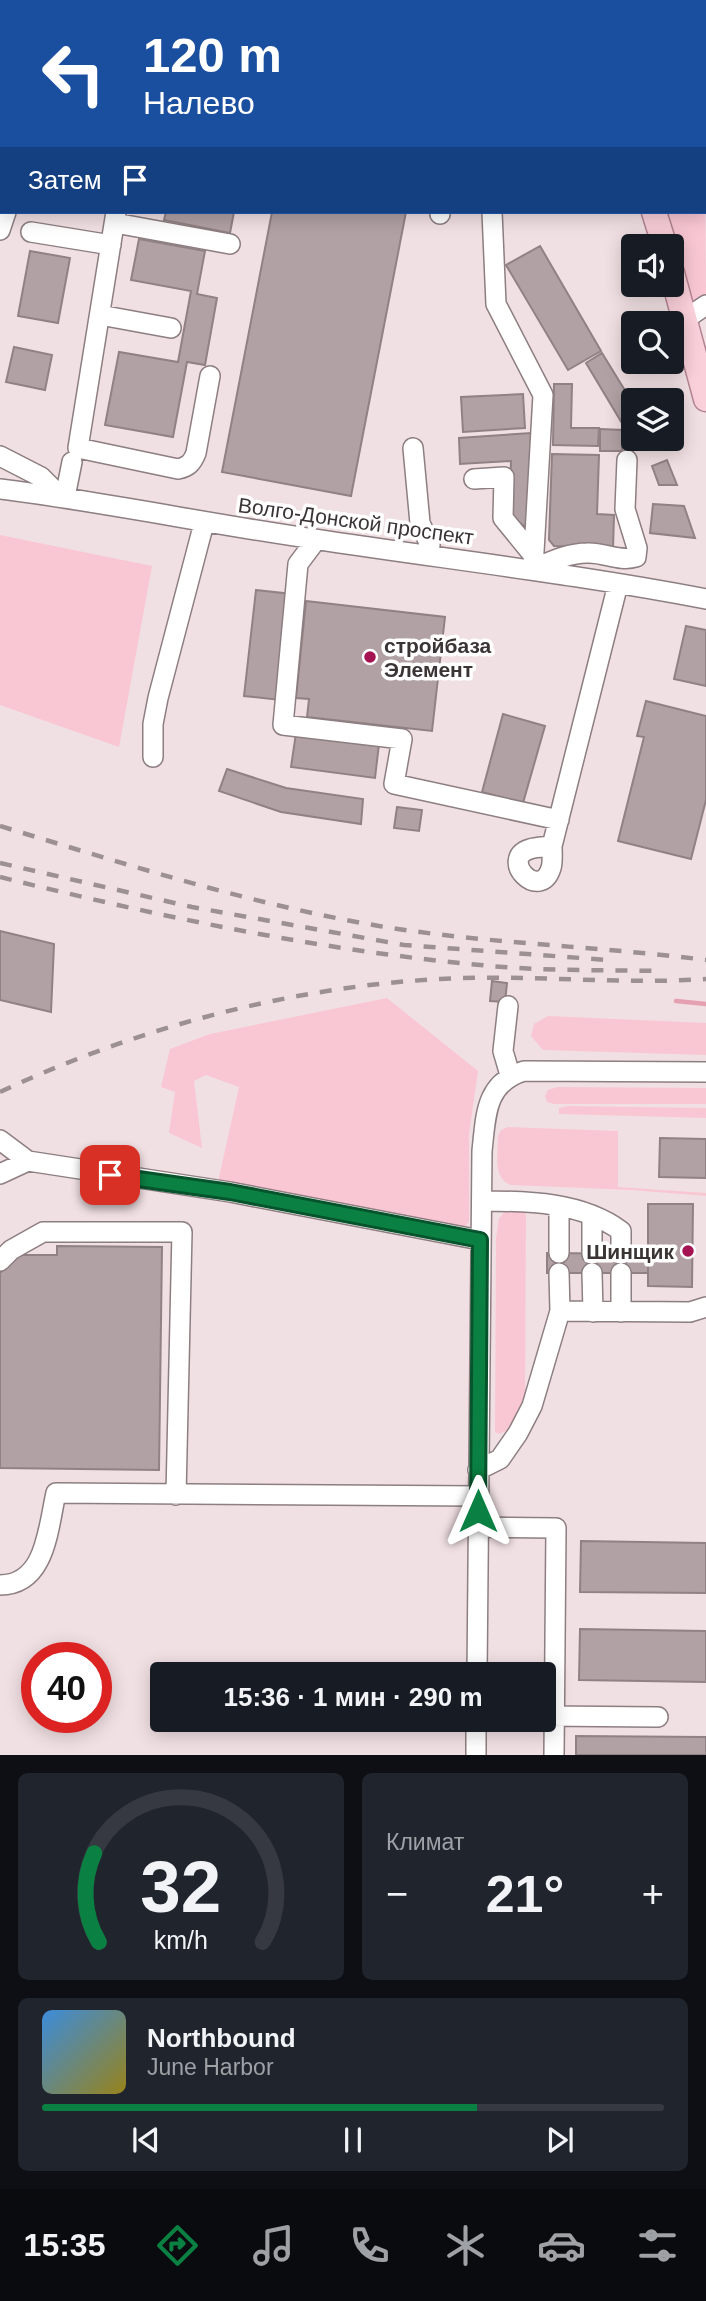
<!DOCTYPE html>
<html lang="ru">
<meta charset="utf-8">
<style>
body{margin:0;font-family:Helvetica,sans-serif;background:#20242c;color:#f1f3f6;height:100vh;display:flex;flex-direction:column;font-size:26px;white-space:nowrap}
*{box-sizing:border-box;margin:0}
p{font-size:23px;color:#9ea1a6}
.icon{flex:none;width:38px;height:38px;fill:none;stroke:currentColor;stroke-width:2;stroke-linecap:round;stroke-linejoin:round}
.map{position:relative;height:1755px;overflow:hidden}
.details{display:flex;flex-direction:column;gap:18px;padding:18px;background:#0d0f14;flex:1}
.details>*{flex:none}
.top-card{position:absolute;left:0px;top:0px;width:707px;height:214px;box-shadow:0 4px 18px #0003;background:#1a4fa0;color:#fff;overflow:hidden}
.tools{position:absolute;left:621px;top:234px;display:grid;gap:14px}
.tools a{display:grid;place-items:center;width:63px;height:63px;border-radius:7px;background:#171b24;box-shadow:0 4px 18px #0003;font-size:35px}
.speed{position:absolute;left:21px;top:1642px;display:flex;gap:14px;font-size:35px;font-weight:700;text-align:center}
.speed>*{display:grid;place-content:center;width:91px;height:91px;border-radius:50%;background:#171b24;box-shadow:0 4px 18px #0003;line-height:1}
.speed .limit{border:10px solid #d22;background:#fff;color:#111}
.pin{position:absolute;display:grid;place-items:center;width:60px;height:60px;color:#fff;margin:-30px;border-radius:14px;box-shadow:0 4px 10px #0006}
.me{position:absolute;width:77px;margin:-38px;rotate:0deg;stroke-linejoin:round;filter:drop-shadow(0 0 5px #0008)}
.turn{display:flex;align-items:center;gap:24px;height:147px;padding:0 28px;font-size:32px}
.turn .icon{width:91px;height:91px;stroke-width:2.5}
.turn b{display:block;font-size:49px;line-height:60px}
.then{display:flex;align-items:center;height:66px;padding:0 28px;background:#0003;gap:14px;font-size:26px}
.big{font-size:52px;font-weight:800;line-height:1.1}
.details .card{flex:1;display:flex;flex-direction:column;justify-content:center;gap:10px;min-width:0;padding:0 24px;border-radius:10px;background:#20242c}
.details .dial{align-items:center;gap:0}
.dial svg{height:182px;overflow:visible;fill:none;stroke:#363941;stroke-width:7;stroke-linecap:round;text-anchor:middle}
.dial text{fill:#f1f3f6;stroke:none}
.song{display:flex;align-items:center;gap:21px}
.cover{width:84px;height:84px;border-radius:10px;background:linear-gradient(135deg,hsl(210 70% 55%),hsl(50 70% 35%))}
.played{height:7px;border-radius:4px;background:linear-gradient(90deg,#0b8043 70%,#363941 70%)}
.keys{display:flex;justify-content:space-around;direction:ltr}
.heat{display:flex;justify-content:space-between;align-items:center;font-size:38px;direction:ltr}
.details .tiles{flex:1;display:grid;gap:18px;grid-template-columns:1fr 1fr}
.card:last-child{grid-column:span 2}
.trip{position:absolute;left:150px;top:1662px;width:406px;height:70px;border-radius:7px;background:#171b24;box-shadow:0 4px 18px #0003;font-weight:800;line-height:70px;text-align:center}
.tabs{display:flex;height:112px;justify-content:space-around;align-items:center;background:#090b0e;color:#9ea1a6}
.tabs .icon{width:49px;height:49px}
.tabs .active{color:#0b8043}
.tabs b{font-size:32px;color:#f1f3f6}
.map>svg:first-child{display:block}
.green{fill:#f9c7d3}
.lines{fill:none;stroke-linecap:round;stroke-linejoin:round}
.stream{stroke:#e5a0b1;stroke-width:4.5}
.building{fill:#b1a1a4;stroke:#908184;stroke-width:2}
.minor-casing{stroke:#8d7e81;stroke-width:22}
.major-casing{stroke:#b48591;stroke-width:27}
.minor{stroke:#fff;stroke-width:19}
.major{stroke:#fad0da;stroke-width:24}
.rail{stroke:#9c9092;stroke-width:4.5;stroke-dasharray:12 12;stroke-linecap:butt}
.route-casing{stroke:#07532c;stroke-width:18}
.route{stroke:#0b8043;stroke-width:12}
.poi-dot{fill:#a51352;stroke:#fff;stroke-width:2.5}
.labels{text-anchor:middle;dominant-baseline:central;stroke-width:7;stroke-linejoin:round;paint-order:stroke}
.street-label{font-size:21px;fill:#3a3435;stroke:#fff}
.poi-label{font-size:21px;font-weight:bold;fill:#3a3435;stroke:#fff;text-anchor:start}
</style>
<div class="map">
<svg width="706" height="1755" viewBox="0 0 706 1755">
<rect width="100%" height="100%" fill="#f1e0e3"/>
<path class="green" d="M705 177 706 297 696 303H689L665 212H705Z
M0 535 152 566 119 747 0 705Z
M387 998 478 1071 469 1134V1222L461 1231 218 1182 239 1087 206 1075 194 1081 202 1148 169 1133 175 1092 161 1087 170 1049 210 1034Z
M548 1016 706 1023V1055L543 1050 531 1036 534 1024Z
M557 1087 706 1088V1104H553L547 1102 545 1096 548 1090Z
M568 1106 706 1108V1118L559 1114V1108Z
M508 1127 618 1131V1187L706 1193V1196L632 1190 511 1185C492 1178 498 1154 498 1136L501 1130Z
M509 1208 525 1211 526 1217 525 1400 511 1429 499 1434 495 1432 496 1238 499 1218Z"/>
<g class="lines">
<path class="stream" d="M676 1001 706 1004"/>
</g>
<path class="building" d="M166 212H234L230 233 164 220Z
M272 212H406L351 496 222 472Z
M139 239 205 251 197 294 217 298 205 365 187 362 173 437 105 425 119 352 178 362 191 291 131 280Z
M540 246 601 351 568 370 506 265Z
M30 251 70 258 58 323 18 316Z
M14 347 52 355 45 390 6 382Z
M602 353 634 405V432L629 435 586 363Z
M554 384H572L571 428H599L598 446 553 445Z
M523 394 525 428 463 432 461 397Z
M600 429 623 430 622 451H600Z
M531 433 530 529 509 517 511 461 460 464 459 438Z
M552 454 599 455 597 514 614 515 613 549 554 546 549 540Z
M667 460 677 485H659L652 466Z
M653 504 684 506 695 538 650 533Z
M256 590 292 594 280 700 244 696Z
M306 601 445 617 432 731 307 717 309 699 296 698Z
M686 626 706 630V686L674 679Z
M646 701 706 716V800L691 859 618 841 644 737 637 736Z
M503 714 545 726 523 803 482 792Z
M296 733 379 744 375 778 291 767Z
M227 769 286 788 363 799 361 824 281 812 219 791Z
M397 807 422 810 419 831 394 828Z
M0 931 54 944 51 1012 0 1000Z
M492 981 507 983 505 1002 490 1001Z
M660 1138 706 1139V1178L659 1177Z
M648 1204H693L692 1287 648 1286Z
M57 1246 162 1247 159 1470 0 1468V1273L19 1255H57Z
M547 1253 648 1254V1273H547Z
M581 1541 706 1543V1593L580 1592Z
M580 1629 706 1631V1682L579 1680Z
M576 1736 706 1737V1755H576Z"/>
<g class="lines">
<defs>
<path id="minor" d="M210 0V2
M55 2V0
M304 2V0
M497 2V0
M0 98H2
M705 127H706
M116 212 78 448 178 469C188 467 192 463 196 453L210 376
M440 212V214
M492 212 496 304 543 395 533 569C550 562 568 553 587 553 604 552 619 562 636 557L637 548 625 509 627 460
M115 223 230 244
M0 230 6 212
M31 232 111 245
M100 315 171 328
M684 320 706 305
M413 448 420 523 430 545 429 554
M0 456 41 477 60 496
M474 479 504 477 503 518 534 556
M0 489C105 502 209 524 314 539 445 559 576 574 706 599
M65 497 72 462
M316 540 298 564 283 725 402 739 394 784 559 820
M153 757V724L158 698 204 523
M552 846C545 847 536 847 530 849 498 859 540 903 551 868 553 862 552 853 552 846L618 584
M508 1006 503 1051 510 1075
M0 1140 28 1161 230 1192 480 1240
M0 1174 28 1161
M482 1201C529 1201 582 1202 621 1231V1254
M559 1207V1253
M592 1215V1254
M0 1261 11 1250 43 1232H182L176 1495
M592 1273 593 1312
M621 1273V1312
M560 1311 690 1312 706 1307
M478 1470 500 1459 518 1433 532 1406 560 1311 559 1273
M478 1527 556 1528 554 1755
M0 1585C46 1585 48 1528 56 1493L478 1496
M477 1675 482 1151C486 1115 485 1083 524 1071L706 1072
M544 1716 658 1717
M476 1755V1720"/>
<path id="major" d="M510 0 511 2
M654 212 665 247
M672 273 706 399"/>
</defs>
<use href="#minor" class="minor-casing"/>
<use href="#major" class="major-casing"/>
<use href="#minor" class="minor"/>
<use href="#major" class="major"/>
<path class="rail" d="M0 826C125 864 250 904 379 926 488 944 597 946 706 960
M0 863 192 907 404 945 608 960
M0 877C157 916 318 950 480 965 539 971 600 970 660 971
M0 1092C137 1028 289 987 440 979 529 974 617 985 706 979"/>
</g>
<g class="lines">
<defs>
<path id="route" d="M110 1175 230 1192 480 1240 478 1511"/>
</defs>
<use href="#route" class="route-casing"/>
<use href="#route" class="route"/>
</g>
<g class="poi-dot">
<circle cx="370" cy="657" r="7"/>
<circle cx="688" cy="1251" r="7"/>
</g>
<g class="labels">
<g class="street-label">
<text transform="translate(356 521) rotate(8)">Волго-Донской проспект</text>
</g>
<g class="poi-label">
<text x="384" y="645">стройбаза<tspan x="384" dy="24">Элемент</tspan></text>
<text x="674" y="1251" text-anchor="end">Шинщик</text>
</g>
</g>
</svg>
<div class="tools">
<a><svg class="icon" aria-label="sound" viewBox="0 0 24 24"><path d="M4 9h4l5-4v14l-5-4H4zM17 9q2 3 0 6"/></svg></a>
<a><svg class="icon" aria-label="search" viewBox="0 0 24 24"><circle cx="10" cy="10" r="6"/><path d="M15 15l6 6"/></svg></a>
<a><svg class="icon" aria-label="layers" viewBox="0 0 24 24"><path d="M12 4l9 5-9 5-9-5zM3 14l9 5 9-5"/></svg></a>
</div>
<div class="speed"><div class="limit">40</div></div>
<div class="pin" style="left:110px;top:1175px;background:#d93025"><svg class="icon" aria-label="arrive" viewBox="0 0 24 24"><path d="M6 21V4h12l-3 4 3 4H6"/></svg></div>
<svg class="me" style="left:478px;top:1511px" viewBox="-20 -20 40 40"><path d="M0-17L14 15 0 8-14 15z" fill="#0b8043" stroke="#fff" stroke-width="4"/></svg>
<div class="trip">15:36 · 1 мин · 290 m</div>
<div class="top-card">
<div class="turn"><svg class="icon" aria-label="left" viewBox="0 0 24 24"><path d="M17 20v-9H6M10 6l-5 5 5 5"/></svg><div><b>120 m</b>Налево</div></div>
<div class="then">Затем<svg class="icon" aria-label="arrive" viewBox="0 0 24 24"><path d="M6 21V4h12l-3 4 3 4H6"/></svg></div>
</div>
</div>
<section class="details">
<div class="tiles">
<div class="card dial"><svg viewBox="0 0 100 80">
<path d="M14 69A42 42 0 1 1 86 69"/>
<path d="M14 69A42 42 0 0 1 12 30" stroke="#0b8043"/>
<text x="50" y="56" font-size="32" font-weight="700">32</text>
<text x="50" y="72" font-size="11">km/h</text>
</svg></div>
<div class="card"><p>Климат</p>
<div class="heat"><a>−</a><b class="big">21°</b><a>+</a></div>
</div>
<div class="card">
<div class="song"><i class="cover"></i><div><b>Northbound</b><p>June Harbor</p></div></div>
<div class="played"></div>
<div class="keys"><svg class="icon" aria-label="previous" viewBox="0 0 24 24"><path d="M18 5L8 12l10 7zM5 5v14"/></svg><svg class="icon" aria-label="pause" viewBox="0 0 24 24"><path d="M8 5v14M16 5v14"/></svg><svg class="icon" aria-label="next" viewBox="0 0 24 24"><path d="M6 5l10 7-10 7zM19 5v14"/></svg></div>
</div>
</div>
</section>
<nav class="tabs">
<b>15:35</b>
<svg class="icon active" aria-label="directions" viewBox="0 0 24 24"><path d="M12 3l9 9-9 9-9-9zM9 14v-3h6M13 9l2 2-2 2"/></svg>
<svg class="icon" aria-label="music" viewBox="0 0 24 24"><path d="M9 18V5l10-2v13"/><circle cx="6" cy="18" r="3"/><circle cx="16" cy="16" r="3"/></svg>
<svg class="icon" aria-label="phone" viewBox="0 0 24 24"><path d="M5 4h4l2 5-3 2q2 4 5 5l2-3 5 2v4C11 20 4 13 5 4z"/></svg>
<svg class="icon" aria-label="climate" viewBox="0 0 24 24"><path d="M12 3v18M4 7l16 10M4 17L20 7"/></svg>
<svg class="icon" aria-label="car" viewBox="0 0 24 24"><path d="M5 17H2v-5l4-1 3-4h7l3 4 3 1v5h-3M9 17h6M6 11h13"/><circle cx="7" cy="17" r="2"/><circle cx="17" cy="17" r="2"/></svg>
<svg class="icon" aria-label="filters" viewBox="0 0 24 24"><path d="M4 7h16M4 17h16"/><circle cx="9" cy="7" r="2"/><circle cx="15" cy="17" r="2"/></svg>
</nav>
